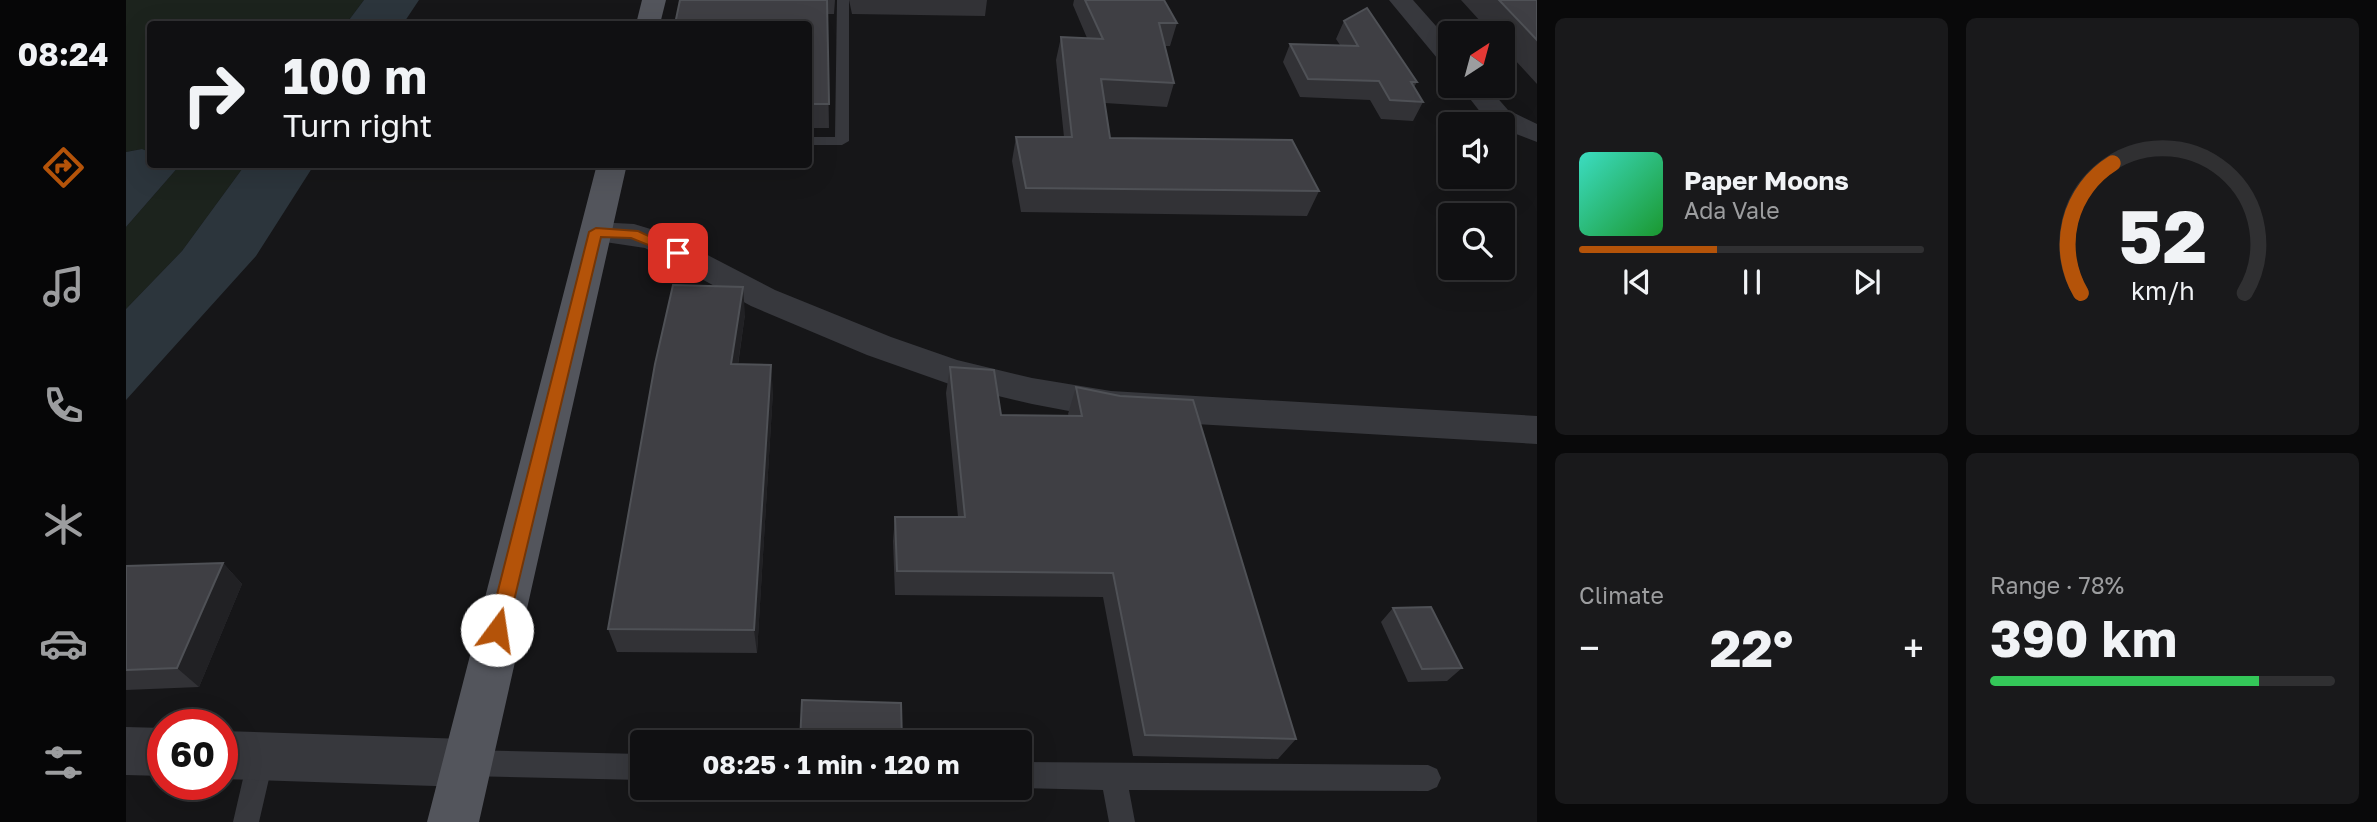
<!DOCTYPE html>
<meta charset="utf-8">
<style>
body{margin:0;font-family:"Golos Text",sans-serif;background:#19191b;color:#f1f3f6;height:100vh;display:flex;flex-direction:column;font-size:26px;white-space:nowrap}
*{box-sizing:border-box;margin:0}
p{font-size:23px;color:#9c9d9f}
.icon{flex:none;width:38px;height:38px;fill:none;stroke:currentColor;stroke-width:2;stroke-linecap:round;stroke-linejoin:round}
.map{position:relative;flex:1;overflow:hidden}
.panel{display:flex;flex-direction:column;gap:18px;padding:18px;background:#09090a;width:840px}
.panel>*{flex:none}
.guide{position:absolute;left:21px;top:21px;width:665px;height:147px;border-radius:7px;box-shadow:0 7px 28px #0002,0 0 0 2px #303032;background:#101012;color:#f1f3f6;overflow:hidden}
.needle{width:46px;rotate:36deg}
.buttons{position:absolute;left:1312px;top:21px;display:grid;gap:14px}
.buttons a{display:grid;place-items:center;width:77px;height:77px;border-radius:7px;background:#101012;box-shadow:0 7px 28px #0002,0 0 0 2px #303032;font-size:35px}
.speed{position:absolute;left:21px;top:709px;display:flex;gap:14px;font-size:35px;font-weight:700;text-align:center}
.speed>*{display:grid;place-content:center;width:91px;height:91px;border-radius:50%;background:#101012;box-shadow:0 7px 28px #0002,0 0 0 2px #303032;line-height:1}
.speed .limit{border:10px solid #d22;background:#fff;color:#111}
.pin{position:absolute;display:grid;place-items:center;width:60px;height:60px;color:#fff;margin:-30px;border-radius:14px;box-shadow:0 4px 10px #0006}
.me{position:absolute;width:77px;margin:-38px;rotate:14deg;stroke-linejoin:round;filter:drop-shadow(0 0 5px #0008)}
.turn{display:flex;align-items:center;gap:24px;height:147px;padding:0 21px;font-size:32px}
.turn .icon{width:91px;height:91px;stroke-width:2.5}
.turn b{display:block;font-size:49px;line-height:60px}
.big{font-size:52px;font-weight:700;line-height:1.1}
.panel .widget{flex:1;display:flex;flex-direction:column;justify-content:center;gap:10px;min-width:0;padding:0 24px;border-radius:10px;background:#19191b}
.panel .dial{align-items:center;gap:0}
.dial svg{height:182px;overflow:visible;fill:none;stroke:#303032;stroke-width:7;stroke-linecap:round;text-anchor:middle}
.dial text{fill:#f1f3f6;stroke:none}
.song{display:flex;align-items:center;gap:21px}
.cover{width:84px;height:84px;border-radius:10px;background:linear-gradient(135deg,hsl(170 70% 55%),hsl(130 70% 35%))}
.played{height:7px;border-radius:4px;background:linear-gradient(90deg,#b45309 40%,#303032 40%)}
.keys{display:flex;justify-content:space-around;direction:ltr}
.heat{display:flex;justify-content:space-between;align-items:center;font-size:38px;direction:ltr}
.charge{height:10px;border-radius:5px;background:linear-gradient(90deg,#34c759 78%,#303032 0)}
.panel .tiles{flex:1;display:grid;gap:18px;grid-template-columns:repeat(2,1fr)}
.trip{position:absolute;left:504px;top:730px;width:402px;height:70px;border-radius:7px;background:#101012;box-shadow:0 7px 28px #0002,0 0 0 2px #303032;font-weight:700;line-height:70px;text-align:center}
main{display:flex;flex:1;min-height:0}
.menu{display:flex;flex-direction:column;width:126px;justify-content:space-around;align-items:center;background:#060607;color:#9c9d9f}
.menu .icon{width:49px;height:49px}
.menu .current{color:#b45309}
.menu b{font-size:32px;color:#f1f3f6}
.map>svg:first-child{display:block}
.green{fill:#1c231d}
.water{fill:#2c353c}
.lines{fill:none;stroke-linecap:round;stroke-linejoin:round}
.service{fill:#37383d;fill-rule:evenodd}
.minor{fill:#37383d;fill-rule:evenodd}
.primary{fill:#53555c;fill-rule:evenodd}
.wall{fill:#323236}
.shaded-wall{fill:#212124}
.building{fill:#3f3f44;stroke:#4f5156;stroke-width:2}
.route{fill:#b45309;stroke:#753606;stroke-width:2}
</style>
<main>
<nav class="menu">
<b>08:24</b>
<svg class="icon current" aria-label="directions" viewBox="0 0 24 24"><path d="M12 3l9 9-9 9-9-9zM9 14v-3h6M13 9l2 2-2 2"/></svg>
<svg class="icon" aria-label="music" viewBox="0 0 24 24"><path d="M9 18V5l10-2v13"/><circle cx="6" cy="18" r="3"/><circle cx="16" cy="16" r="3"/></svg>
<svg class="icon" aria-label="phone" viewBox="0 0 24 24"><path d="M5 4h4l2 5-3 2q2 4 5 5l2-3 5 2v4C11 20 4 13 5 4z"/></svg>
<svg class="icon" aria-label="climate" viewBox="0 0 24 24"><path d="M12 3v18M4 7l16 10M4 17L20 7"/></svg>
<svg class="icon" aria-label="car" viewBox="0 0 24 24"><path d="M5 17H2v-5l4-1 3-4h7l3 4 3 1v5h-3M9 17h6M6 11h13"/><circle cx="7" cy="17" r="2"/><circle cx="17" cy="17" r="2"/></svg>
<svg class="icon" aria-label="filters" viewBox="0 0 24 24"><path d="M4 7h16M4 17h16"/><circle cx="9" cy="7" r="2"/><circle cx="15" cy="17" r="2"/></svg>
</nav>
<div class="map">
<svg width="1411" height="822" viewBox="0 0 1411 822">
<rect width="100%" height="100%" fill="#161618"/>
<path class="green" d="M0 0H238L220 24H24V152L16 149 0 152Z
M54 165H119L56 251 0 309V227Z"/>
<path class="water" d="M238 0H293L277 24H220Z
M16 149 24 152V164L54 165 0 227V152Z
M119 165H188L130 256 0 400V309L56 251Z"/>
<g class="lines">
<path class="service" d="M711 0H723V141L716 145H682V137H709Z
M135 744 144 748 148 757 133 822H107L122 757 126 748Z
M340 750 516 754V780L340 776 331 772 327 763 331 754Z
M894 762 1302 765 1311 769 1315 778 1311 787 1302 791 1003 790 1009 822H983L977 790 894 788Z"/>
<path class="minor" d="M1263 0H1287L1325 43V66L1316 64Z
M1334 86H1361L1382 110 1411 124V142L1377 129V124L1362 122Z
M470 222 508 224 541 234 649 290 765 337 831 360 906 378 985 391 1411 416V444L985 419 906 404 826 385 741 355 625 306 519 248 459 239 455 232 459 225Z
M0 727 37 728V776L0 775Z
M96 731 339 739 356 746 363 763 356 780 339 787 96 779Z"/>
<path class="primary" d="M516 0H540L534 24H510Z
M471 164H501L353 822H301Z"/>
</g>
<path class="wall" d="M554 0H709L708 14H701L703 128H682V24Z
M723 0H861L859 16 726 14Z
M948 0H1038L1051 23 1044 46H1039L1048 83 1041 107 979 103 984 138 1193 191 1181 216 895 212 886 161 890 137H938L930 60 935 37 961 38 947 5Z
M1335 0H1411V84L1377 47V33H1365Z
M1218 21 1291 82 1288 87 1297 102 1287 121 1255 119 1244 100 1174 97 1157 62 1164 44 1214 45 1210 39Z
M619 314 612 365 647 391 631 653 491 652 482 629Z
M824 367 875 415 943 416 942 414 950 387 1170 739 1152 759 1007 756 977 597 769 595 767 541 769 517H832L820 393Z
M97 563 116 584 73 687 0 690V566Z
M1267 608 1336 668 1321 681 1282 682 1255 622Z"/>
<path class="shaded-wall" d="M617 287 619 314 608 391 605 364Z
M645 365 647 391 631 653 628 630Z
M97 563 116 584 73 687 51 668Z"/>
<path class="building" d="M554 0H701L703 104H682V24H549Z
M959 0H1038L1051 23H1033L1048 83 975 79 984 138 1166 140 1193 191 900 188 890 137H946L935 37 977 39Z
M1373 0H1411V40Z
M1241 8 1291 82H1285L1297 102 1264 100 1253 81 1182 79 1164 44 1232 46 1218 21Z
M547 285 617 287 605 364 645 365 628 630 482 629 529 364Z
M824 367 868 370 875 415 956 416 950 387 994 396 1067 400 1170 739 1019 735 987 573 771 571 769 517H839Z
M97 563 51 668 0 670V566Z
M1305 607 1336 668 1296 669 1267 608Z
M676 700 775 703 776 742H674Z"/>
<path class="route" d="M470 228 512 231 559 253 552 257 505 238 475 237 381 630 378 636 371 639 365 636 362 630 463 232Z"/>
</svg>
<div class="buttons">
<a><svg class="needle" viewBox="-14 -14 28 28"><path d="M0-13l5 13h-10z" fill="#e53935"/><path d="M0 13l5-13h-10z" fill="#9c9d9f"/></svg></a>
<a><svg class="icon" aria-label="sound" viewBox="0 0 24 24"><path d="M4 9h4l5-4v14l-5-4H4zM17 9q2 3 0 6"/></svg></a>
<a><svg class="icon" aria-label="search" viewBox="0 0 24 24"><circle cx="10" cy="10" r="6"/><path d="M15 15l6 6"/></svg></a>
</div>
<div class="speed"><div class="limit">60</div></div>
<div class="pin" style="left:552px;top:253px;background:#d93025"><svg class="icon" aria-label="arrive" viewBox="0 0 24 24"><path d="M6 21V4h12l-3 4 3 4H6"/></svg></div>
<svg class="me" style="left:371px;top:630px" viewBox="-20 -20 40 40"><circle r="19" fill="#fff"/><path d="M0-13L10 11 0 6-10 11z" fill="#b45309"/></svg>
<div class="trip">08:25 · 1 min · 120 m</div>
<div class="guide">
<div class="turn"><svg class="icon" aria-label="right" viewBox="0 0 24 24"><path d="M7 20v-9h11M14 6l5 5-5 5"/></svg><div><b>100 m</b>Turn right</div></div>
</div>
</div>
<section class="panel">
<div class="tiles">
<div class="widget">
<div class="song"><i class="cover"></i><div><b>Paper Moons</b><p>Ada Vale</p></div></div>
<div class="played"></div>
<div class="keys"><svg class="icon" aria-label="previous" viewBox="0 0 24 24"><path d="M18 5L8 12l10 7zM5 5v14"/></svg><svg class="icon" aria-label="pause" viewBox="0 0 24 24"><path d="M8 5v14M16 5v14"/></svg><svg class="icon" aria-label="next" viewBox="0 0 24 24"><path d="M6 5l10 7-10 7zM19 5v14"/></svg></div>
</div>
<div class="widget dial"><svg viewBox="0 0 100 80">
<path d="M14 69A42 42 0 1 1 86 69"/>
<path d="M14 69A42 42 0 0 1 28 12" stroke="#b45309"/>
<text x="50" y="56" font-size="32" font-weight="700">52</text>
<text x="50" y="72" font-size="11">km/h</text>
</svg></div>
<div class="widget"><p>Climate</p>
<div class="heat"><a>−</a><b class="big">22°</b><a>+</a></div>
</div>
<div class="widget"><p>Range · 78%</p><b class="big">390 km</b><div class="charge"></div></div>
</div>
</section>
</main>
